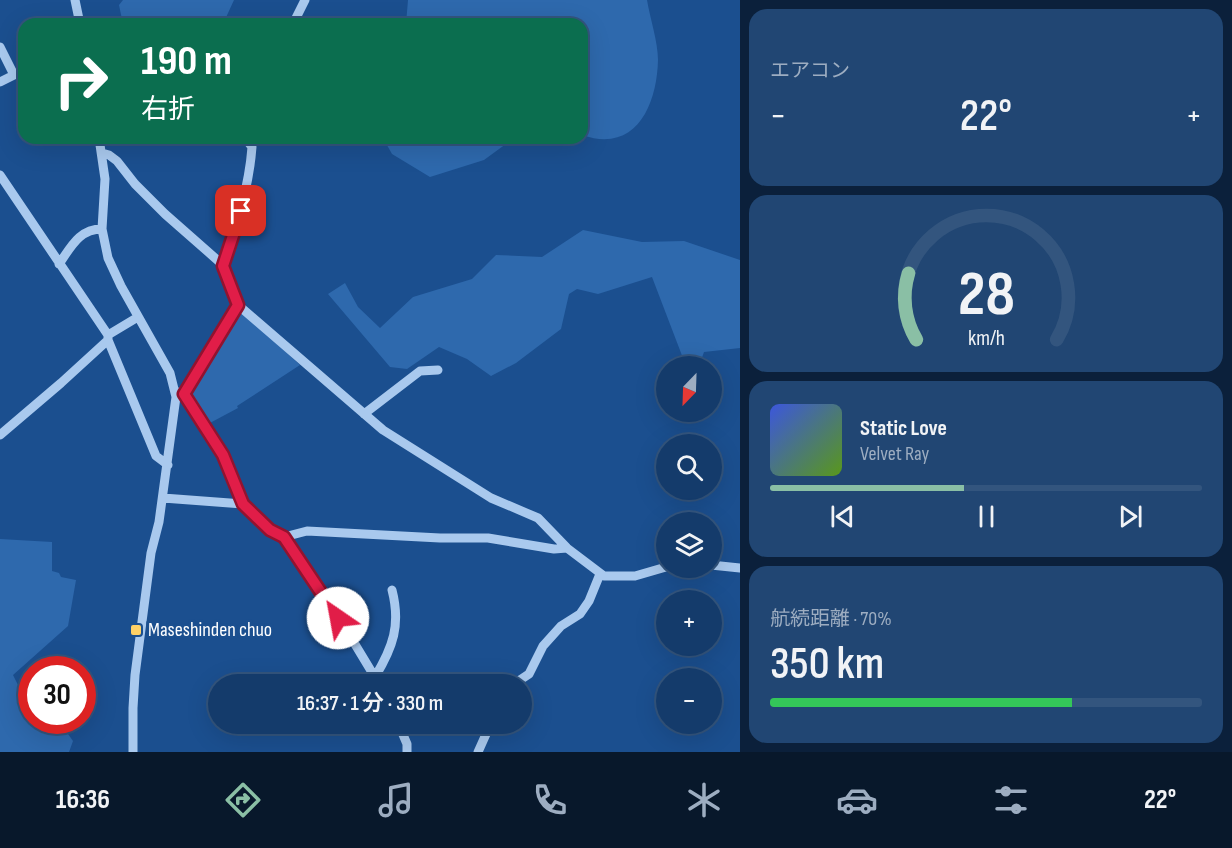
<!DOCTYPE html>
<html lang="ja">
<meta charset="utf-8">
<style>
body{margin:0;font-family:"Sofia Sans Condensed","Noto Sans JP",sans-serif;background:#214673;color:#f1f3f6;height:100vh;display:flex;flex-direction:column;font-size:22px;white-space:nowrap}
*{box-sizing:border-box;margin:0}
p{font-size:20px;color:#9dadc1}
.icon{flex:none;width:33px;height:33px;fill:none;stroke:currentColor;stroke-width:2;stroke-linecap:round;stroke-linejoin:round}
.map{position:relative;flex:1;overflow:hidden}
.panel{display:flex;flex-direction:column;gap:9px;padding:9px;background:#0b203b;width:492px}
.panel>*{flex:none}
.banner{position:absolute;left:18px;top:18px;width:570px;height:126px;border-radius:18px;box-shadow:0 6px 24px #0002,0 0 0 2px #33557e;background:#0b6e4f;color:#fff;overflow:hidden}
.needle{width:39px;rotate:203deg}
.fabs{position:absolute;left:656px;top:356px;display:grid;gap:12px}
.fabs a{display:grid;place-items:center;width:66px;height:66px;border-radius:50%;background:#143b6b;box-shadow:0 6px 24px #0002,0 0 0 2px #33557e;font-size:30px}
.speed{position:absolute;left:18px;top:656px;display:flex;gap:12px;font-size:30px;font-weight:700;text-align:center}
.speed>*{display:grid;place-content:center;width:78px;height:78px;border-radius:50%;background:#143b6b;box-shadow:0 6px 24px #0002,0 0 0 2px #33557e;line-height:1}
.speed .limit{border:9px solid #d22;background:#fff;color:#111}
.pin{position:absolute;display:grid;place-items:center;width:51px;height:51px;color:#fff;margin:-26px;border-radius:12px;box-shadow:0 3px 9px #0006}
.me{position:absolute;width:66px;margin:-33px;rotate:327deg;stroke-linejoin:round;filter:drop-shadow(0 0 4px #0008)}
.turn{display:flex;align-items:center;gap:21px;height:126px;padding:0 24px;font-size:27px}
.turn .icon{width:78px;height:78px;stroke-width:2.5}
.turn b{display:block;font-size:42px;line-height:51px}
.big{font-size:45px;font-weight:600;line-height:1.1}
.panel .card{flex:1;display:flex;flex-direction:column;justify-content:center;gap:9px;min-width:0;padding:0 21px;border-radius:18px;background:#214673}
.panel .dial{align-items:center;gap:0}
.dial svg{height:156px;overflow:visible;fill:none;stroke:#33557e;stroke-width:7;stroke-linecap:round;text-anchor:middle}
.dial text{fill:#f1f3f6;stroke:none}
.song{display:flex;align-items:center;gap:18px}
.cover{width:72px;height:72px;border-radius:9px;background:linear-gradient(135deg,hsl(230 70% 55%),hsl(90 70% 35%))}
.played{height:6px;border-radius:3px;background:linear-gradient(90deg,#8abfa5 45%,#33557e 45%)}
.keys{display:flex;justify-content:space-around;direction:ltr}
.heat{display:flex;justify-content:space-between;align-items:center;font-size:33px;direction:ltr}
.charge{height:9px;border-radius:4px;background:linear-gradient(90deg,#34c759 70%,#33557e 0)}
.trip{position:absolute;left:208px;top:674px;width:324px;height:60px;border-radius:30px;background:#143b6b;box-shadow:0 6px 24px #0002,0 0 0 2px #33557e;font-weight:600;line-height:60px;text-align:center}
.dock{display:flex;height:96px;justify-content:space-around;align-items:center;background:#08182b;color:#9dadc1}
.dock .icon{width:42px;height:42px}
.dock .on{color:#8abfa5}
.dock b{font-size:27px;color:#f1f3f6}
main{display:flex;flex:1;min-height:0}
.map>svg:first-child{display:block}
.green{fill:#2e69ad}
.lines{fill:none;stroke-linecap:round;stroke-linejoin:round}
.minor{stroke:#a9c9ee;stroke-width:9}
.route-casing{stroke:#92132f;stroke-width:15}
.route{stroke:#e11d48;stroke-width:10}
.poi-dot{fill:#ffd166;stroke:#1b4f8f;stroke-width:2}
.labels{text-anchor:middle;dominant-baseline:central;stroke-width:6;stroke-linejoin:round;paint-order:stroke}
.poi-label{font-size:20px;fill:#fff;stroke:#1b4f8f;text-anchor:start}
</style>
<main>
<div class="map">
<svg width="740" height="752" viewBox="0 0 740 752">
<rect width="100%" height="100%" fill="#1b4f8f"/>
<path class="green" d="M123 0H234L223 24H123L119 5Z
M408 0H647C650 18 658 42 658 60 657 105 636 154 582 135V24H406Z
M383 138H514L484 160 430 177 392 154Z
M583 230 642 242 684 241 740 260V348L704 352 699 366H686L652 277 598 294 577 289 569 294 561 329 516 363 491 376 467 359 439 347 407 369 390 367 328 294 345 283 358 307 380 328 413 297 472 279 496 255 542 257Z
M239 312 246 315 300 365 237 406 238 408 208 424 190 397 191 389Z
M0 539 52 542V571L59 573 61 577 76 580 68 626 13 675 20 689 31 697 32 720H58L73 741 69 752H0Z"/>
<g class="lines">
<path class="minor" d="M75 0 80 24
M293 24 305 0
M0 47 14 75 0 82
M99 138 105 179 102 229 108 258 121 286 170 373 176 397 159 522 151 553 135 675 133 708V752
M102 153 109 155 117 161 135 184 165 214 223 265 238 305 383 430 491 498 538 518 567 548 604 576H635L666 567
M0 175 108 335V340L156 456 168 465
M59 264C71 247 79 229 102 229
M223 265C236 227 249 188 252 147L245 138
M108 335 138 317
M180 392 185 394 238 305
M185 394 223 455 243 504 270 530 284 537 350 636 379 684
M364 414 420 371 438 370
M0 435 61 383 108 340
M163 498 243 504
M284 537 307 531 440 538H488L554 549 567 548
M711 565 740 568
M375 677C393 647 401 625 392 590
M514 684 529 674 543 646 561 626 580 614 589 601 600 574
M398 723 407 744V752
M478 752 491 723"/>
</g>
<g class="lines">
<defs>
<path id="route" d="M241 211 223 266 238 305 184 394 223 455 243 504 270 530 284 537 338 618"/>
</defs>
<use href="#route" class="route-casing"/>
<use href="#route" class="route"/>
</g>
<rect class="poi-dot" x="130" y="624" width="12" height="12" rx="3"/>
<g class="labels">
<g class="poi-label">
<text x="148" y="630">Maseshinden chuo</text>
</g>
</g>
</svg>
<div class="fabs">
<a><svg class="needle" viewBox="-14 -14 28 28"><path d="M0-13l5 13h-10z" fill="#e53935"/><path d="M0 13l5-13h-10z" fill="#9dadc1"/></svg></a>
<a><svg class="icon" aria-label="search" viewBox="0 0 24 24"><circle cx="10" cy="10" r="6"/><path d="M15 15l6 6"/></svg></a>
<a><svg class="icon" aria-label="layers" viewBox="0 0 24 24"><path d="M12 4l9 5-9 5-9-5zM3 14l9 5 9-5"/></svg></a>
<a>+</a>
<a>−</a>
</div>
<div class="speed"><div class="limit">30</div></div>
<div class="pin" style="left:241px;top:211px;background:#d93025"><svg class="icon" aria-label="arrive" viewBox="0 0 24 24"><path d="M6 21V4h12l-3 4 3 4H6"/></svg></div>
<svg class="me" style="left:338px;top:618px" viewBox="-20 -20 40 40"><circle r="19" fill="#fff"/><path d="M0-13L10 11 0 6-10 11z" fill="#e11d48"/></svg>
<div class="trip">16:37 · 1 分 · 330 m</div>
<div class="banner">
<div class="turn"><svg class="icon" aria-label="right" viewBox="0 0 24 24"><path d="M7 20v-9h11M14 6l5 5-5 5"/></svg><div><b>190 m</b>右折</div></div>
</div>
</div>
<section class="panel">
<div class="card"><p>エアコン</p>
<div class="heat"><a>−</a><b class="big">22°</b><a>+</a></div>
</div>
<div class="card dial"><svg viewBox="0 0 100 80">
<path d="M14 69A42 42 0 1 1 86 69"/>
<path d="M14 69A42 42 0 0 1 10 35" stroke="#8abfa5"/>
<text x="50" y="56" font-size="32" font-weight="700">28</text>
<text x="50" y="72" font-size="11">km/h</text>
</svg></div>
<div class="card">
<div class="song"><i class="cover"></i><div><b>Static Love</b><p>Velvet Ray</p></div></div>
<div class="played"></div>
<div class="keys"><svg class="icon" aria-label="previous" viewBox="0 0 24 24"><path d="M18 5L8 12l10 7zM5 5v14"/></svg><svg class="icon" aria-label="pause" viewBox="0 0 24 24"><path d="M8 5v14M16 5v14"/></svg><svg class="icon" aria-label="next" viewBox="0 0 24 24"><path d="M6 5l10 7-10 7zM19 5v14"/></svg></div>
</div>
<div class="card"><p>航続距離 · 70%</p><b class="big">350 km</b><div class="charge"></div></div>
</section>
</main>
<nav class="dock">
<b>16:36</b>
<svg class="icon on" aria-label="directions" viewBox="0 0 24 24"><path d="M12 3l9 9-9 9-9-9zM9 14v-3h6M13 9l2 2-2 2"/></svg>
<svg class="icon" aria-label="music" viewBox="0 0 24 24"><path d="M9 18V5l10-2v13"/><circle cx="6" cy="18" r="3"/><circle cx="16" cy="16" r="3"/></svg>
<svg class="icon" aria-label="phone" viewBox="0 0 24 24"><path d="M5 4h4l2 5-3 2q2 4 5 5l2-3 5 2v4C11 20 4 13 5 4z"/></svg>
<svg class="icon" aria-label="climate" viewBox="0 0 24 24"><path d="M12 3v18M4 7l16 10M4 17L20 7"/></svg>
<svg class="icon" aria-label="car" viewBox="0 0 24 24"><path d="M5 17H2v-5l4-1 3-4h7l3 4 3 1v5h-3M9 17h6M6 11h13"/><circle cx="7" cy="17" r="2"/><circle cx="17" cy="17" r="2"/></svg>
<svg class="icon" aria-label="filters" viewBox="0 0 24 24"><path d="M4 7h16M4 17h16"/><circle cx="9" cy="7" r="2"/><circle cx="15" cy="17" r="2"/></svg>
<b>22°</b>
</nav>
